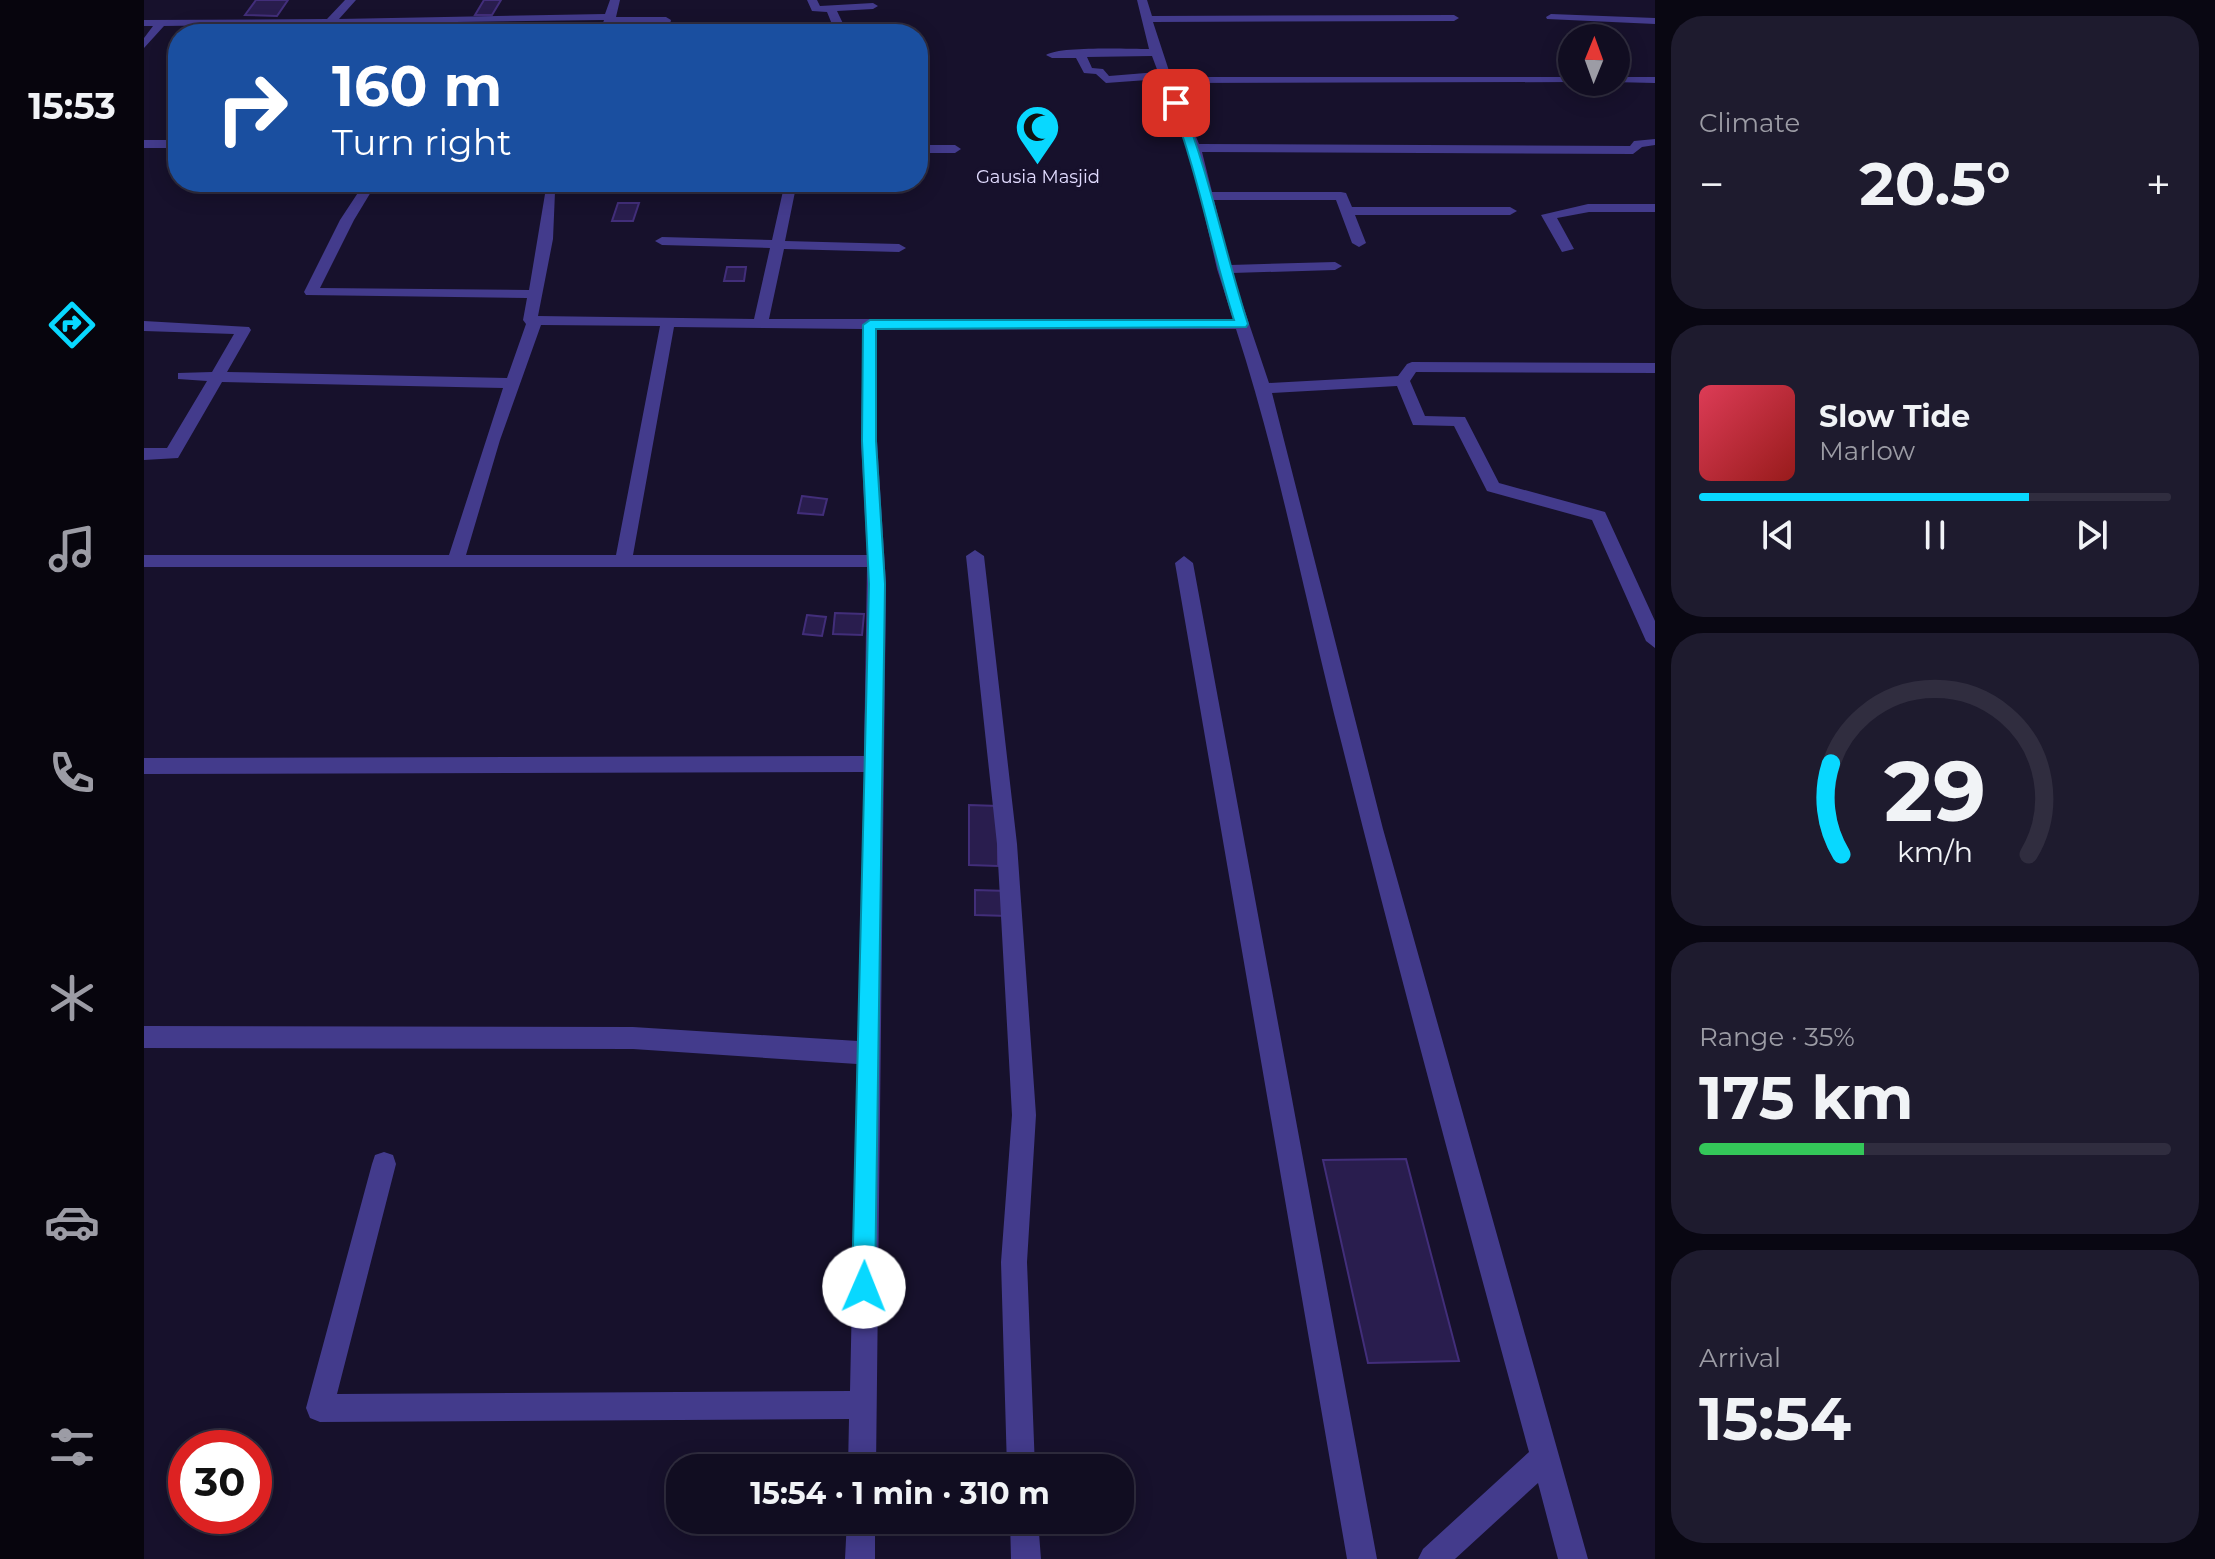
<!DOCTYPE html>
<meta charset="utf-8">
<style>
body{margin:0;font-family:Montserrat,sans-serif;background:#1e1b2e;color:#f1f3f6;height:100vh;display:flex;flex-direction:column;font-size:30px;white-space:nowrap}
*{box-sizing:border-box;margin:0}
p{font-size:26px;color:#9c9ca5}
.icon{flex:none;width:44px;height:44px;fill:none;stroke:currentColor;stroke-width:2;stroke-linecap:round;stroke-linejoin:round}
.map{position:relative;flex:1;overflow:hidden}
.details{display:flex;flex-direction:column;gap:16px;padding:16px;background:#090712;width:560px}
.details>*{flex:none}
.hud{position:absolute;left:24px;top:24px;width:760px;height:168px;border-radius:32px;box-shadow:0 4px 20px #0003,0 0 0 2px #302d3f;background:#1a4fa0;color:#fff;overflow:hidden}
.needle{width:52px;rotate:1deg}
.tools{position:absolute;left:1414px;top:24px;display:grid;gap:16px}
.tools a{display:grid;place-items:center;width:72px;height:72px;border-radius:50%;background:#110d21;box-shadow:0 4px 20px #0003,0 0 0 2px #302d3f;font-size:40px}
.speed{position:absolute;left:24px;top:1430px;display:flex;gap:16px;font-size:40px;font-weight:700;text-align:center}
.speed>*{display:grid;place-content:center;width:104px;height:104px;border-radius:50%;background:#110d21;box-shadow:0 4px 20px #0003,0 0 0 2px #302d3f;line-height:1}
.speed .limit{border:12px solid #d22;background:#fff;color:#111}
.pin{position:absolute;display:grid;place-items:center;width:68px;height:68px;color:#fff;margin:-34px;border-radius:16px;box-shadow:0 4px 12px #0006}
.me{position:absolute;width:88px;margin:-44px;rotate:1deg;stroke-linejoin:round;filter:drop-shadow(0 0 6px #0008)}
.turn{display:flex;align-items:center;gap:28px;height:168px;padding:0 32px;font-size:36px}
.turn .icon{width:104px;height:104px;stroke-width:2.5}
.turn b{display:block;font-size:56px;line-height:68px}
.big{font-size:60px;font-weight:700;line-height:1.1}
.details .tile{flex:1;display:flex;flex-direction:column;justify-content:center;gap:12px;min-width:0;padding:0 28px;border-radius:32px;background:#1e1b2e}
.details .dial{align-items:center;gap:0}
.dial svg{height:208px;overflow:visible;fill:none;stroke:#302d3f;stroke-width:7;stroke-linecap:round;text-anchor:middle}
.dial text{fill:#f1f3f6;stroke:none}
.song{display:flex;align-items:center;gap:24px}
.cover{width:96px;height:96px;border-radius:12px;background:linear-gradient(135deg,hsl(350 70% 55%),hsl(0 70% 35%))}
.played{height:8px;border-radius:4px;background:linear-gradient(90deg,#08d8ff 70%,#302d3f 70%)}
.keys{display:flex;justify-content:space-around;direction:ltr}
.heat{display:flex;justify-content:space-between;align-items:center;font-size:44px;direction:ltr}
.charge{height:12px;border-radius:6px;background:linear-gradient(90deg,#34c759 35%,#302d3f 0)}
.trip{position:absolute;left:522px;top:1454px;width:468px;height:80px;border-radius:32px;background:#110d21;box-shadow:0 4px 20px #0003,0 0 0 2px #302d3f;font-weight:700;line-height:80px;text-align:center}
main{display:flex;flex:1;min-height:0}
.dock{display:flex;flex-direction:column;width:144px;justify-content:space-around;align-items:center;background:#07050d;color:#9c9ca5}
.dock .icon{width:56px;height:56px}
.dock .active{color:#08d8ff}
.dock b{font-size:36px;color:#f1f3f6}
.map>svg:first-child{display:block}
.building{fill:#291d4e;stroke:#422e7a;stroke-width:2}
.lines{fill:none;stroke-linecap:round;stroke-linejoin:round}
.minor{fill:#433b8c;fill-rule:evenodd}
.route{fill:#08d8ff;stroke:#058ca6;stroke-width:2}
.labels{text-anchor:middle;dominant-baseline:central;stroke-width:8;stroke-linejoin:round;paint-order:stroke}
.far-poi-label{font-size:18px;fill:#e2dcff;stroke:#17112c}
</style>
<main>
<nav class="dock">
<b>15:53</b>
<svg class="icon active" aria-label="directions" viewBox="0 0 24 24"><path d="M12 3l9 9-9 9-9-9zM9 14v-3h6M13 9l2 2-2 2"/></svg>
<svg class="icon" aria-label="music" viewBox="0 0 24 24"><path d="M9 18V5l10-2v13"/><circle cx="6" cy="18" r="3"/><circle cx="16" cy="16" r="3"/></svg>
<svg class="icon" aria-label="phone" viewBox="0 0 24 24"><path d="M5 4h4l2 5-3 2q2 4 5 5l2-3 5 2v4C11 20 4 13 5 4z"/></svg>
<svg class="icon" aria-label="climate" viewBox="0 0 24 24"><path d="M12 3v18M4 7l16 10M4 17L20 7"/></svg>
<svg class="icon" aria-label="car" viewBox="0 0 24 24"><path d="M5 17H2v-5l4-1 3-4h7l3 4 3 1v5h-3M9 17h6M6 11h13"/><circle cx="7" cy="17" r="2"/><circle cx="17" cy="17" r="2"/></svg>
<svg class="icon" aria-label="filters" viewBox="0 0 24 24"><path d="M4 7h16M4 17h16"/><circle cx="9" cy="7" r="2"/><circle cx="15" cy="17" r="2"/></svg>
</nav>
<div class="map">
<svg width="1511" height="1559" viewBox="0 0 1511 1559">
<rect width="100%" height="100%" fill="#17112c"/>
<path class="building" d="M112 0H144L133 16 101 15Z
M340 0H357L348 15H331Z
M474 203H495L489 221H468Z
M583 267H602L600 281H580Z
M658 496 683 499 679 515 654 513Z
M691 613 720 614 718 635 689 634Z
M663 615 682 617 678 636 659 634Z
M825 805 854 806V866L825 865Z
M831 890 864 891V916L831 915Z
M1262 1159 1315 1361 1224 1363 1179 1160Z"/>
<g class="lines">
<path class="minor" d="M201 0H212L195 19 461 14 466 0H476L472 17H522L527 20 525 29 578 31 584 34H515L516 23H470L467 34H455L460 20 20 26 0 48V38L9 26H0V20L183 19Z
M663 0H673L676 6 729 3 734 6 729 9 693 11 704 34H692L683 12 668 11Z
M993 0H1003L1008 16 1310 15 1315 18 1310 21 1009 22 1027 77H1428V82H1432L1030 83 1055 144 1486 146 1490 141 1511 139V145L1498 147 1489 154 1058 152 1068 192H1197L1202 193 1208 207H1366L1373 211 1366 215H1211L1222 243 1215 247 1208 243 1192 200H1070L1086 265 1191 262 1198 266 1191 270 1088 273 1125 383 1254 376 1263 364 1268 362 1511 363V373L1272 372 1266 381 1281 416 1321 417 1355 483 1461 512 1511 621V648L1502 641 1448 520 1343 491 1310 426 1269 425 1253 386 1128 393 1239 829 1444 1559H1414L1394 1483 1311 1559H1274L1279 1549 1385 1452C1321 1217 1257 981 1198 745 1162 606 1136 464 1092 329L733 330V441L742 584 732 1468H704L705 1419 176 1422 166 1418 162 1408 228 1164 231 1155 240 1152 249 1155 252 1164 193 1394 706 1391 713 1064 489 1049 0 1048V1026L489 1027 714 1041 720 772 0 774V758L720 756 723 567H0V555H305L359 388 78 382 34 458 0 460V448H23L63 381 34 379V373L68 372 90 334 0 331V321L105 327 107 330 83 372 363 378 382 324 379 320 383 298 162 295 160 292 196 220 221 182H233L210 220 176 288 385 290 403 182H415L411 192 409 239 394 316 610 319 626 248 518 245 511 241 518 237 628 240 641 182H653L641 241 755 244 762 248 755 252 640 249 625 319H1089L1073 269 1047 156 1017 79 962 83 952 74 940 73 932 58H908L902 55C916 46 984 49 1005 49ZM1008 56 1014 72 965 76 959 69 948 68 943 57ZM397 325 516 326 472 555H322L356 440ZM530 327 719 329 717 441 723 555H489Z
M1407 14 1511 18V24L1403 19 1402 17Z
M1472 77H1511V83L1468 82H1472Z
M0 140H34V148H0Z
M774 145H811L817 149 811 153H774Z
M1444 204H1511V212H1445L1413 218 1430 249 1418 252 1397 215Z
M831 550 840 556 873 844 892 1115 883 1262 891 1468H863L857 1262 868 1115 853 844 822 556Z
M1040 556 1049 563 1233 1559H1203L1031 563Z
M703 1520H731V1559H701Z
M866 1520H894L897 1559H867Z"/>
</g>
<path class="route" d="M1032 100 1037 103C1066 175 1080 250 1104 324L1102 327 732 329V441L741 584 731 1287 728 1296 720 1299 711 1296 708 1287 725 584 718 441 719 325 726 320H1090C1067 248 1054 173 1027 103Z"/>
<defs>
<symbol id="mosque-pin" viewBox="-11 -11 22 30"><path d="M0 17L-7.5 6A9.5 9.5 0 1 1 7.5 6Z" fill="#08d8ff" stroke="#17112c"/><path d="M3.5-4.9A6 6 0 1 0 3.5 4.9A5 5 0 1 1 3.5-4.9Z" fill="#111"/></symbol>
</defs>
<g fill-rule="evenodd">
<use href="#mosque-pin" x="868" y="102" width="51" height="69"/>
</g>
<g class="labels">
<g class="far-poi-label">
<text x="894" y="177">Gausia Masjid</text>
</g>
</g>
</svg>
<div class="tools">
<a><svg class="needle" viewBox="-14 -14 28 28"><path d="M0-13l5 13h-10z" fill="#e53935"/><path d="M0 13l5-13h-10z" fill="#9c9ca5"/></svg></a>
</div>
<div class="speed"><div class="limit">30</div></div>
<div class="pin" style="left:1032px;top:103px;background:#d93025"><svg class="icon" aria-label="arrive" viewBox="0 0 24 24"><path d="M6 21V4h12l-3 4 3 4H6"/></svg></div>
<svg class="me" style="left:720px;top:1287px" viewBox="-20 -20 40 40"><circle r="19" fill="#fff"/><path d="M0-13L10 11 0 6-10 11z" fill="#08d8ff"/></svg>
<div class="trip">15:54 · 1 min · 310 m</div>
<div class="hud">
<div class="turn"><svg class="icon" aria-label="right" viewBox="0 0 24 24"><path d="M7 20v-9h11M14 6l5 5-5 5"/></svg><div><b>160 m</b>Turn right</div></div>
</div>
</div>
<section class="details">
<div class="tile"><p>Climate</p>
<div class="heat"><a>−</a><b class="big">20.5°</b><a>+</a></div>
</div>
<div class="tile">
<div class="song"><i class="cover"></i><div><b>Slow Tide</b><p>Marlow</p></div></div>
<div class="played"></div>
<div class="keys"><svg class="icon" aria-label="previous" viewBox="0 0 24 24"><path d="M18 5L8 12l10 7zM5 5v14"/></svg><svg class="icon" aria-label="pause" viewBox="0 0 24 24"><path d="M8 5v14M16 5v14"/></svg><svg class="icon" aria-label="next" viewBox="0 0 24 24"><path d="M6 5l10 7-10 7zM19 5v14"/></svg></div>
</div>
<div class="tile dial"><svg viewBox="0 0 100 80">
<path d="M14 69A42 42 0 1 1 86 69"/>
<path d="M14 69A42 42 0 0 1 10 34" stroke="#08d8ff"/>
<text x="50" y="56" font-size="32" font-weight="700">29</text>
<text x="50" y="72" font-size="11">km/h</text>
</svg></div>
<div class="tile"><p>Range · 35%</p><b class="big">175 km</b><div class="charge"></div></div>
<div class="tile"><p>Arrival</p><b class="big">15:54</b></div>
</section>
</main>
